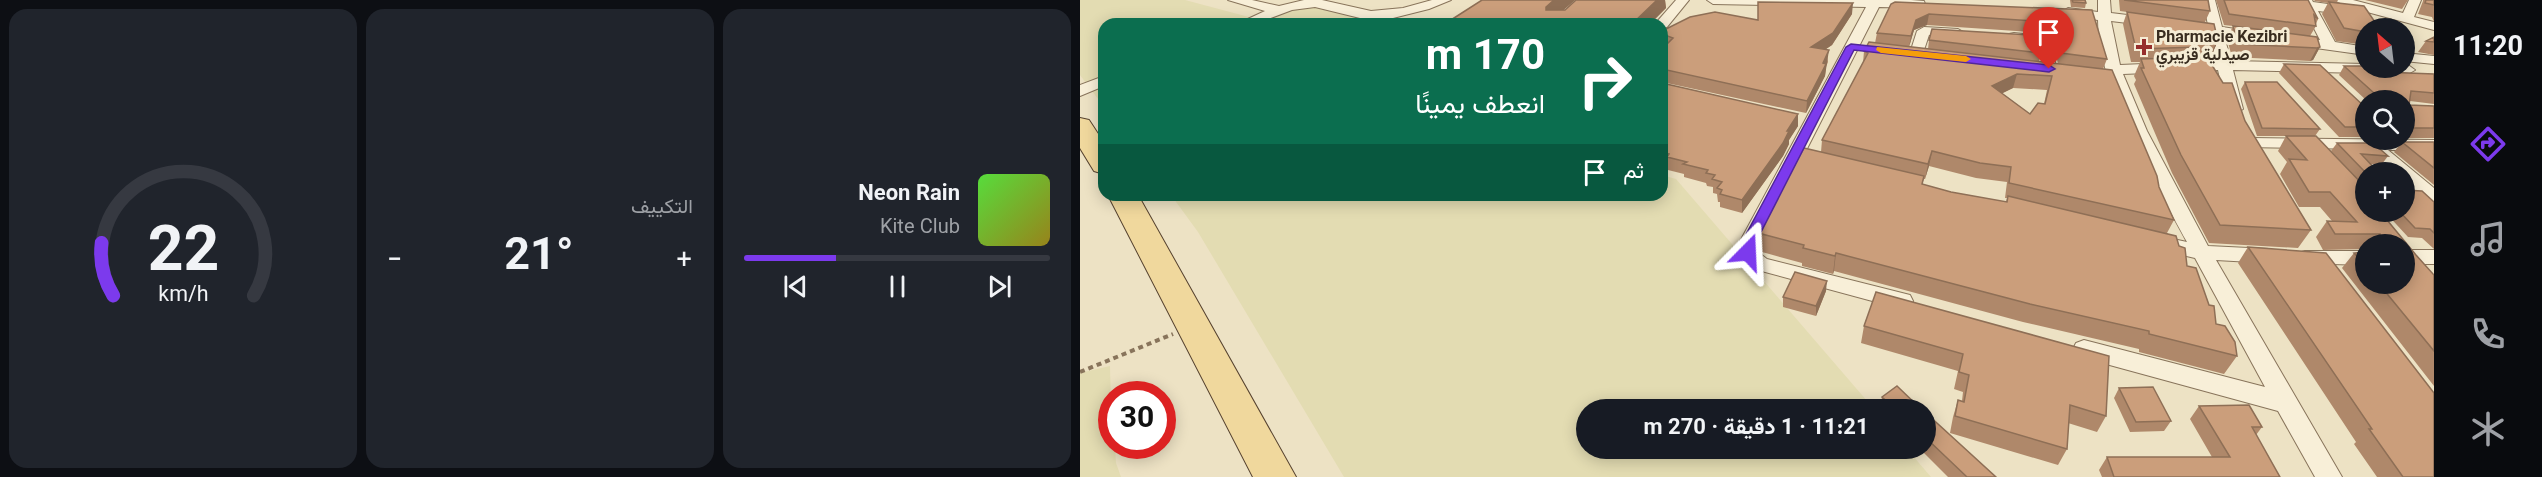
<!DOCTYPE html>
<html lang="ar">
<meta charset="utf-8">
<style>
body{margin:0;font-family:Georgia,Vazirmatn,serif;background:#20242c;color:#f1f3f6;direction:rtl;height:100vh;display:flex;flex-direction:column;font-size:22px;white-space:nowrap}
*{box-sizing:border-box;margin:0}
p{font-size:20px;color:#9ea1a6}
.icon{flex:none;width:33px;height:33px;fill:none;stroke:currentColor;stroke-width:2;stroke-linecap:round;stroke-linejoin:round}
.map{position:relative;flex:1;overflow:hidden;direction:ltr}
.details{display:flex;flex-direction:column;gap:9px;padding:9px;background:#0d0f14;width:1080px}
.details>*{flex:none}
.top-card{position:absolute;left:18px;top:18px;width:570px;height:183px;border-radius:18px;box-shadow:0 3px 15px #0003;direction:rtl;background:#0b6e4f;color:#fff;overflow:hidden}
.needle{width:39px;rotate:332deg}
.buttons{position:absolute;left:1275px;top:18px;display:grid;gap:12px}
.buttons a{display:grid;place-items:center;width:60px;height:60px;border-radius:50%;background:#171b24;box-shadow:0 3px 15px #0003;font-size:30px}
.speed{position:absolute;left:18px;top:381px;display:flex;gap:12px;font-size:30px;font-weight:700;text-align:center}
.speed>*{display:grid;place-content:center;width:78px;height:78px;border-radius:50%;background:#171b24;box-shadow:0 3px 15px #0003;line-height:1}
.speed .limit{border:9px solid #d22;background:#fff;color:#111}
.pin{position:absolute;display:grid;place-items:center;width:51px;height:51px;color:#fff;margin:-62px -26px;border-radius:50% 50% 50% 0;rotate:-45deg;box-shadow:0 0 6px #0007}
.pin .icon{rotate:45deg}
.me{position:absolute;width:66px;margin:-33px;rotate:21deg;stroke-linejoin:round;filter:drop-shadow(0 0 4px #0008)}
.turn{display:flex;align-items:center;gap:21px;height:126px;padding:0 24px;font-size:27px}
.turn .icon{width:78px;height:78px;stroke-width:2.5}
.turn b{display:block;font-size:42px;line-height:51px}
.then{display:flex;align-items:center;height:57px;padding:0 24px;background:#0003;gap:12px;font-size:22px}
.big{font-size:45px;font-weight:700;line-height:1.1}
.details .widget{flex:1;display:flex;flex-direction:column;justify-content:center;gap:9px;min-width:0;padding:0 21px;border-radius:18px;background:#20242c}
.details .dial{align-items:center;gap:0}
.dial svg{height:156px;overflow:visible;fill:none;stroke:#363941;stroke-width:7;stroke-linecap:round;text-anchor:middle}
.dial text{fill:#f1f3f6;stroke:none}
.song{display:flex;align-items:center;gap:18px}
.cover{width:72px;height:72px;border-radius:9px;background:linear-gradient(135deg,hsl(110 70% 55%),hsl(50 70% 35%))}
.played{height:6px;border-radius:3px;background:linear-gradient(90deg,#7c3aed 30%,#363941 30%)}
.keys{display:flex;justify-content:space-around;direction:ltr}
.heat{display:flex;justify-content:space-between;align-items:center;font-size:33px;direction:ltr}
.details .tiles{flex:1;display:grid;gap:9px;grid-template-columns:repeat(3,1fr)}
.trip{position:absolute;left:496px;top:399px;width:360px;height:60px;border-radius:30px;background:#171b24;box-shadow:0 3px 15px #0003;font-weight:700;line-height:60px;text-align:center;direction:rtl}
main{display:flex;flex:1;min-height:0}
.dock{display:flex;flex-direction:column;width:108px;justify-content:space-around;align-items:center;background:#090b0e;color:#9ea1a6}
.dock .icon{width:42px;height:42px}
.dock .on{color:#7c3aed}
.dock b{font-size:27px;color:#f1f3f6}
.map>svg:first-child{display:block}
.farmland{fill:#e3dcb2}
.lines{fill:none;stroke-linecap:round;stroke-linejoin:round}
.street-casing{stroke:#88745b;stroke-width:2}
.primary-casing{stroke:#56422f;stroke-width:2}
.path{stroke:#88745b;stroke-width:4;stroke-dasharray:5 4;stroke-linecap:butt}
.street{fill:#f8efd8;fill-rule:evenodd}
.primary{fill:#f0d89d;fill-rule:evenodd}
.wall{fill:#af886a;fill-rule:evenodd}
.shaded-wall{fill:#8e6f56}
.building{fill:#cb9e7b;stroke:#8e6f56;stroke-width:1.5;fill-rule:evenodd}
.route{fill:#7c3aed;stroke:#51269a;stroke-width:1.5}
.slow{fill:#f59e0b}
.poi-dot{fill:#962e2c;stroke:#f5ecd4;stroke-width:2}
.labels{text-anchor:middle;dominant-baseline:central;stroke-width:6;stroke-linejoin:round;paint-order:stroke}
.far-poi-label{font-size:16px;font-weight:bold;fill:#382c1f;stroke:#f5ecd4;text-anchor:start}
</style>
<main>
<nav class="dock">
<b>11:20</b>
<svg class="icon on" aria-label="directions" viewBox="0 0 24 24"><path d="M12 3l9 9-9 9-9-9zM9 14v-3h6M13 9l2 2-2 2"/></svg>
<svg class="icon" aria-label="music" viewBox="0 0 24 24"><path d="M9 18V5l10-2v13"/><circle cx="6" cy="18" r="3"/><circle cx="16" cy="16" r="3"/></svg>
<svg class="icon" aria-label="phone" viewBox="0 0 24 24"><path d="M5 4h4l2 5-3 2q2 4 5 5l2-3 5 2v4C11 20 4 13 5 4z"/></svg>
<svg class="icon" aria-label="climate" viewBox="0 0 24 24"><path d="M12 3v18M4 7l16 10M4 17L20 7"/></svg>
</nav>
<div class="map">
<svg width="1354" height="477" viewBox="0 0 1354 477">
<rect width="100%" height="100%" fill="#ede2c4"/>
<path class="farmland" d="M0 0H105L180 20 227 6 304 24H24V107L0 75Z
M582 175 596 179 794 409 507 410V448L827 449 851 477H264L118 232 91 195H582Z
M30 366 32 446H35L36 463 41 477H0V373Z"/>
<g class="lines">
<defs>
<path id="street" d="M148 0H172L199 6 224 0H242L291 11 323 8 352 0H371L349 9 313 18H280L235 7 212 10 175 24H157L185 11Z
M596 0H609L587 27 582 28V24H575Z
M627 0H831L844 1 845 4 839 8 799 7 677 247 679 253 687 259 830 295 833 301 830 307 822 309 674 269 663 262 657 247 786 7 633 4Z
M1018 0H1030L1031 13 1072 18 1079 22 1072 26 1031 21 1040 65 1136 61 1130 34 1105 30 1103 27 1110 23 1128 25 1123 0H1135L1142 27 1176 32 1183 36 1176 40 1144 36 1151 61 1286 64V68H1324V62L1335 70 1328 74 1153 70 1163 109 1155 114 1147 109 1138 70 1043 74 1067 131 1128 246 1189 249 1196 251 1199 256 1196 261 1189 263 1136 260 1262 477H1235L1198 411 1004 358 996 355 993 349 996 343 1004 340 1185 387 1115 258 1072 248 1069 243 1072 238 1079 236 1107 242C1073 178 1019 93 1018 20L988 16 981 12 988 8 1018 12Z
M1176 0H1232L1233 2 1270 7 1253 0H1273L1323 13 1329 0H1341L1334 17 1354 22V30L1276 9V14L1271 15 1238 11 1255 42 1286 47V55L1214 45 1209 44V38L1240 40 1224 9 1182 4Z
M844 27 878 29 885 33 878 37 849 35 842 56H832L830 53 837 31Z
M934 33 960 36 972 42 976 69 974 72H964L960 47 929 40V34Z
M1324 53 1354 56V64L1324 61Z
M24 76V86L0 96V85Z
M1171 138 1354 140V150H1308L1354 188V204L1348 202 1324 182V172H1314L1288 149 1165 147 1163 143Z
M1324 250H1354V264H1324Z
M1225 251H1286V265L1218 263 1215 258 1218 253Z"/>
<path id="primary" d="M0 118 9 120 24 143V174L14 171 0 148Z
M28 195H58L216 477H173Z"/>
</defs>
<use href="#street" class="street-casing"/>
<use href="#primary" class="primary-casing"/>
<path class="path" d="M0 372 93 334"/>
<use href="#street" class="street"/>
<use href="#primary" class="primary"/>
</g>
<path class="wall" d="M402 0H495L483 10H485L496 0H585L586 8 570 24H376L374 18Z
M990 0H1005L1006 3 1005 8 991 7Z
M1039 0H1128L1130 11 1125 22 1138 41 1132 54 1130 56 1115 54 1114 57 1165 121 1231 230 1218 248 1129 243 1092 173 1054 84 1056 80 1054 76 1060 62H1051L1043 24 1047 12 1040 11Z
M1136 0H1228L1238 19 1236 24V26L1230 36 1240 47 1233 60 1230 61 1152 57 1147 39 1153 26 1144 25Z
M1234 0H1258L1257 2 1286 28V45L1256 41 1242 14 1248 3 1235 1Z
M1285 0H1328L1322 9Z
M1343 0H1354V22L1352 17 1338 14 1343 1Z
M811 4 1012 10 1027 59 1023 69 1094 220 1087 233 1099 246 1107 266 1136 324 1157 356 1144 374 1059 352V349L943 322 754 271 753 274 722 266V263L682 252 679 247V229L741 152 742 140 783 63 784 51 795 43 797 33ZM847 25 951 32 973 40 978 64 959 61 961 53 849 40 848 49 829 47 834 30ZM933 88 967 90 964 104 950 114 922 93ZM849 166 896 178 927 182 925 198H927L926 202 871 192 842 184 844 179H845Z
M772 14 752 45 746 49 748 62 746 67 745 76 726 113 582 82V49L585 46 582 45V31L678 20Z
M1354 37V55L1338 52 1346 41Z
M1204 64 1286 108V137H1259L1199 73Z
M1264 66 1303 72 1354 74V104L1330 101 1329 105 1354 106V138H1324V100H1286L1259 75Z
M1165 82 1240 129 1235 136 1284 187 1251 151 1257 143 1308 156 1302 164H1290L1286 172V212L1311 220 1309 222 1336 255 1354 275V386L1262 268 1274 253 1286 252V284H1324V244H1286V249L1243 250 1236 237 1247 221H1252L1240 207H1219L1200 174 1207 162 1198 151 1206 136H1177L1161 89Z
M582 83 718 126 709 140V144L703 156 662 213 640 207V202H638L637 194 633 193V187L627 186 626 183 604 177V174L588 170V166L582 165Z
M1322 142H1354V185L1314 152Z
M1354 202V249L1342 238 1328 237 1305 212H1324Z
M1168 247 1354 477H1297L1274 444 1276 442 1158 263Z
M746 291 736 316 703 307V297Z
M796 292 1026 416 1017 432 988 423 987 449 978 465 870 433 873 417 878 400 882 401 883 392 874 389 878 371 781 343 784 326Z
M1039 388 1091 421 1084 431 1050 432 1034 398Z
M802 397 842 410H800Z
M1119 406 1182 427 1176 435 1200 477H1022L1019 470 1027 457H1132L1110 419Z
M846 413 916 477H868L839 448H846Z"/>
<path class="shaded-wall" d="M474 0H495L470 22 466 10V7Z
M577 0H585L586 8 570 24H552Z
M773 3 772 14 752 45 731 59V47Z
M849 14 847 25 834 30 829 47 831 36 836 20Z
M1138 41 1132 54 1130 56 1136 43Z
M1240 47 1233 60 1230 61 1237 48Z
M749 50 745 76 726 113 727 101Z
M937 74 933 88 909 100 912 86Z
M718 114V126L709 140V144L703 156 662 213V200Z
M852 151 849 166 845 179 848 164Z
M756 253 754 271 753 274 755 256Z
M747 281 746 291 736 316V306Z"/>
<path class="building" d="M402 0H474L466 7V10H485L496 0H577L552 24H403L374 18Z
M992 0H1005L1006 3 993 2Z
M1044 0H1128L1130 11Z
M1144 0H1228L1238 19 1234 15 1236 26 1149 14Z
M1346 0H1354V5L1345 3Z
M678 2 773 3 753 33 731 47 749 50 743 63 746 64 727 101 582 69V49L593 38 582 34V31L610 17 635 12 678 20Z
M815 2 1012 10 1027 59 981 53 976 29 954 21 849 14 836 20 831 36 797 33 811 4Z
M1249 2 1284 6 1299 28H1286V32L1264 28Z
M1047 12 1134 24 1138 41 1136 43 1115 41 1118 47 1056 49Z
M1153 26 1237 37 1240 47 1237 48 1158 44Z
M852 29 950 35 960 40 961 53 849 40Z
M1354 37V42L1346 41Z
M789 42 1032 70 1077 176 1079 187 1094 220 929 183 931 167 900 163 852 151 848 164 742 140 788 53 784 51ZM937 74 972 76 965 104 958 103 950 114 912 86Z
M1127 57 1143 83H1152L1165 121 1231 230 1140 225 1101 155 1061 68H1064L1061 59Z
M1204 64 1240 65 1286 108V127H1265Z
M1264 66H1286V68H1298L1303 72 1354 74V93L1331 91 1329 105 1354 106V128H1324V100H1294V93Z
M1165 82H1197L1240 129 1182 128Z
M582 83 718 114 707 131H709L703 143 662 200 640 194 642 190 637 188 642 182 632 179 635 175 626 173 628 170 603 164 607 162 587 157 589 154 582 152Z
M1206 136H1236L1286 188V212H1303L1311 220H1307L1336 255 1354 275V351L1299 284H1324V244H1300V234H1255L1247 221 1277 222 1250 192H1229L1209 159 1227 160Z
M1322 142H1354V168Z
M1257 143H1293L1308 156 1281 154 1298 172 1286 173Z
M724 148 844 176 842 184 871 192 927 202 928 196 1096 236 1099 246 1105 248 1107 266 1116 268 1129 305 1134 306 1136 324 1145 326 1155 342 1157 356 1069 334V331L950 304 756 253 755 256 723 248 724 245 682 234 679 229Z
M1324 190 1342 191 1354 202V233L1350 229 1335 228 1320 212H1324Z
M1168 247 1246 253 1354 393V477H1323L1289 429H1292Z
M1286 252V266L1274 253Z
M715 272 747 281 736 306 703 297Z
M796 292 1029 356 1026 416 990 405 987 449 875 416 878 400 884 402 889 375 879 372 883 354 784 326Z
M817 386 842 410H816L802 397Z
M1073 387 1091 421 1056 422 1039 388Z
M1169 405 1182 427H1172L1200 477H1034L1027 457H1150L1119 406Z
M846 413 916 477H887L846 438Z"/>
<path class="route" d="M771 44 969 65 975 69 969 72 774 50 676 242 673 256H663L662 242 766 47Z"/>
<path class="slow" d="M797 47 886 56 891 59 886 62 801 53 796 50Z"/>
<path class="poi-dot" d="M1061 38h6v6h6v6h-6v6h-6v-6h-6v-6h6z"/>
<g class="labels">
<g class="far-poi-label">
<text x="1076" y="38">Pharmacie Kezibri<tspan x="1076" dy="18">صيدلية قزيبري</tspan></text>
</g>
</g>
</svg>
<div class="buttons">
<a><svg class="needle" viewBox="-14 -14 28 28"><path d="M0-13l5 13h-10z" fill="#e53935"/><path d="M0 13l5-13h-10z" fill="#9ea1a6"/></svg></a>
<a><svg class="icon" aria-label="search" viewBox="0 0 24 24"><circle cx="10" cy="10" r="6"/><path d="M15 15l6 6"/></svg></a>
<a>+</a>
<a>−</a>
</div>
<div class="speed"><div class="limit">30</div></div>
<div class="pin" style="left:969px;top:69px;background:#d93025"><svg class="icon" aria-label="arrive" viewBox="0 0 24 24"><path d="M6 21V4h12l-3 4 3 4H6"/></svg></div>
<svg class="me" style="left:668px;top:252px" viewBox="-20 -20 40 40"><path d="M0-17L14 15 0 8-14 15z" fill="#7c3aed" stroke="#fff" stroke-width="4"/></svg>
<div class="trip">11:21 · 1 دقيقة · 270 m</div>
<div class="top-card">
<div class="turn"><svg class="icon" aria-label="right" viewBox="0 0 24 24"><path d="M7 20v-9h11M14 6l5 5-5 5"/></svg><div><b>170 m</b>انعطف يمينًا</div></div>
<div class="then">ثم<svg class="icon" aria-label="arrive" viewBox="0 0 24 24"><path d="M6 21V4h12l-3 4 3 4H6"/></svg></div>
</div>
</div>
<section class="details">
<div class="tiles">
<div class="widget">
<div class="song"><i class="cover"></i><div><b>Neon Rain</b><p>Kite Club</p></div></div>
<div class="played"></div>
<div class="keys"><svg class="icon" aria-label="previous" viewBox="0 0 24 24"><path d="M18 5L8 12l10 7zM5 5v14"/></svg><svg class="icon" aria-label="pause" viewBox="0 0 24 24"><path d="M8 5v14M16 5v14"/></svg><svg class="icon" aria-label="next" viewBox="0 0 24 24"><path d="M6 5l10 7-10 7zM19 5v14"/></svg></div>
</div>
<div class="widget"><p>التكييف</p>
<div class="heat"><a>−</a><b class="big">21°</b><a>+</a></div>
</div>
<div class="widget dial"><svg viewBox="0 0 100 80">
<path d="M14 69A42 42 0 1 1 86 69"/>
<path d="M14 69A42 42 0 0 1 8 42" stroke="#7c3aed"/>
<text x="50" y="56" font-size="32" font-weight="700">22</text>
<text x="50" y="72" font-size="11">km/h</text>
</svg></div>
</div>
</section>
</main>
